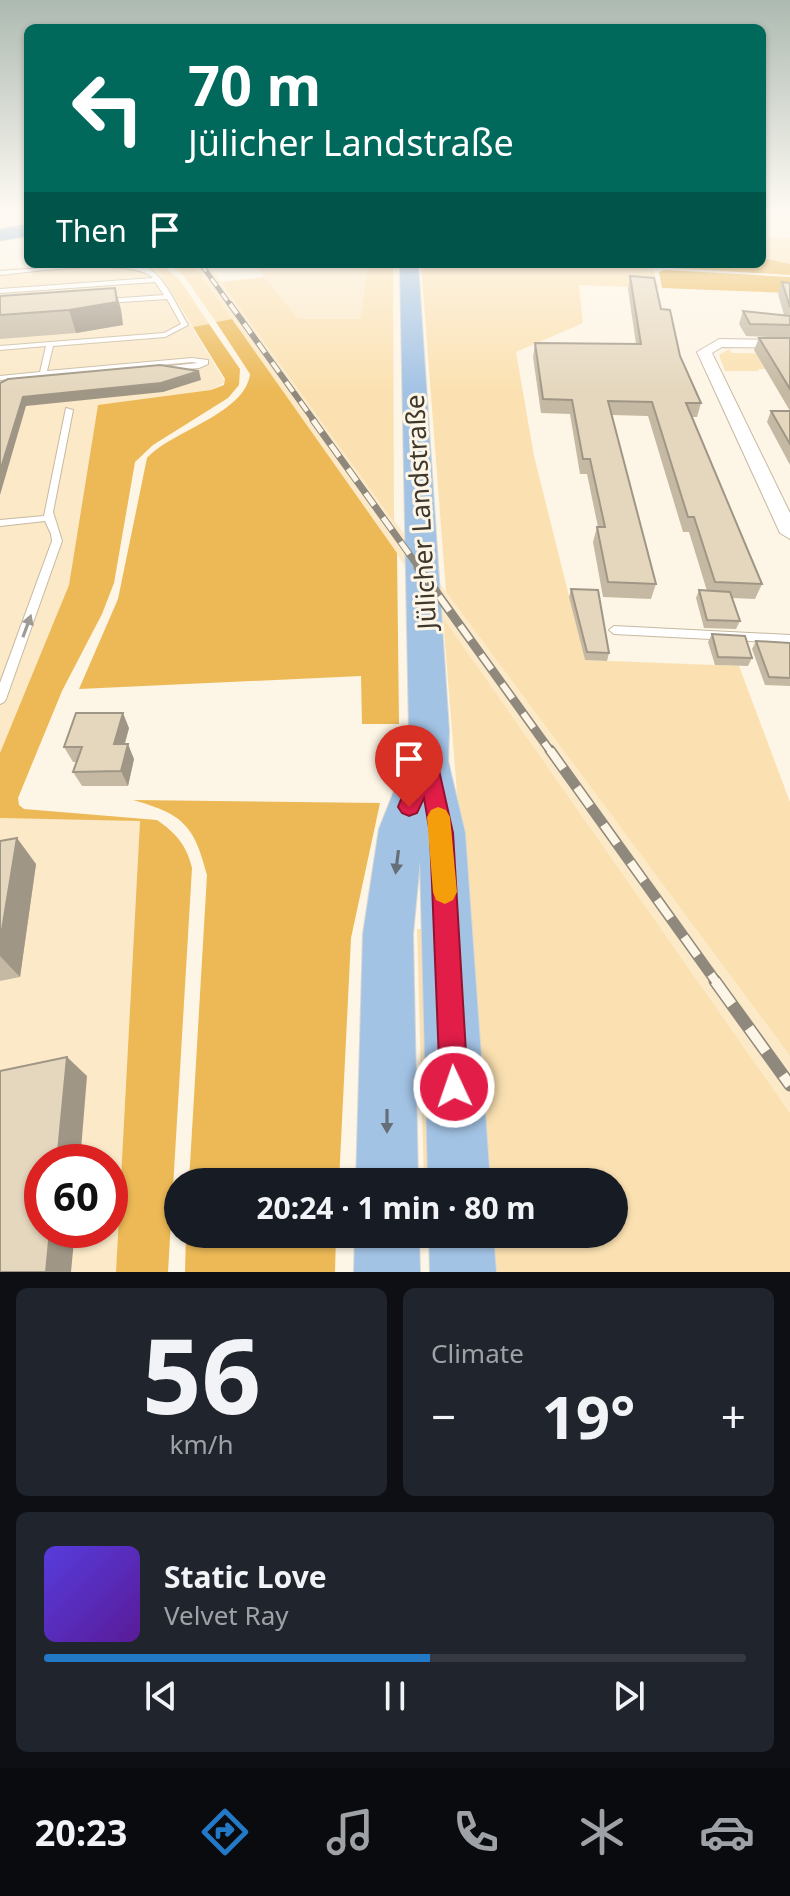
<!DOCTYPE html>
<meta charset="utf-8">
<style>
body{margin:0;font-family:"Noto Sans",sans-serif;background:#20242c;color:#f1f3f6;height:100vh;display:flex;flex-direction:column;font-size:30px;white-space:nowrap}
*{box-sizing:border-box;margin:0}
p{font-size:26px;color:#9ea1a6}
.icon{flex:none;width:44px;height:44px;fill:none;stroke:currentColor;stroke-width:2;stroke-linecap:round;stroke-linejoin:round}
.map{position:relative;height:1272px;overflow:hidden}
.details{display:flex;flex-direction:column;gap:16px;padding:16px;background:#0d0f14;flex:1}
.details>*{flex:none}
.guide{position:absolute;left:24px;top:24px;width:742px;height:244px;border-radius:12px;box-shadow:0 2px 6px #0004;background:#00695c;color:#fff;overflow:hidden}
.speed{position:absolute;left:24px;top:1144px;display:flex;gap:16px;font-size:40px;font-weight:700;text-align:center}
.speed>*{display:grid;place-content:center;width:104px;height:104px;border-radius:50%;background:#171b24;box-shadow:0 2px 6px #0004;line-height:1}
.speed .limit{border:12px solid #d22;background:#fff;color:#111}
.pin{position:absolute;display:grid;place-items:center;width:68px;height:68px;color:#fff;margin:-82px -34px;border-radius:50% 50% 50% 0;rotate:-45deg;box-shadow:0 0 8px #0007}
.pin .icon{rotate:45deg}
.me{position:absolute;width:88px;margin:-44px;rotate:357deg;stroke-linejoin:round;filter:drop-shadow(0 0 6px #0008)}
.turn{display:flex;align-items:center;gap:28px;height:168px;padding:0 32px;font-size:36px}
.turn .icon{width:104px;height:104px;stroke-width:2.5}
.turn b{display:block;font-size:56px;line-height:68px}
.then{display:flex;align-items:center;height:76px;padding:0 32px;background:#0003;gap:16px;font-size:30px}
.big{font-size:60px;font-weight:700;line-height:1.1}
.details .tile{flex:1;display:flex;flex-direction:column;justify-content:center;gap:12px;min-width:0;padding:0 28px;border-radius:12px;background:#20242c}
.details .dial{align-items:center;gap:0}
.dial b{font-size:104px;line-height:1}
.song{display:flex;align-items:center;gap:24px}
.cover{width:96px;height:96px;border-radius:12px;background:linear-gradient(135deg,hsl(250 70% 55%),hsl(270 70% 35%))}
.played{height:8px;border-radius:4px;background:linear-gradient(90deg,#2479c7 55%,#363941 55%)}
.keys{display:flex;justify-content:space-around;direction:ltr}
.heat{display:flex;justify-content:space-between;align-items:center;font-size:44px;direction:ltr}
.details .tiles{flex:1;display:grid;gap:16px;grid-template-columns:1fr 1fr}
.tile:last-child{grid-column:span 2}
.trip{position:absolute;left:164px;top:1168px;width:464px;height:80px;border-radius:40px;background:#171b24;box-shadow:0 2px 6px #0004;font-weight:700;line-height:80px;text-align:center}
.menu{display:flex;height:128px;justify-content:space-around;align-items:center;background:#090b0e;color:#9ea1a6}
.menu .icon{width:56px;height:56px}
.menu .current{color:#2479c7}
.menu b{font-size:36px;color:#f1f3f6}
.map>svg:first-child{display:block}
.built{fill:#fbe9c8;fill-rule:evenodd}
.green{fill:#fbe1b1}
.forest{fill:#ecb956}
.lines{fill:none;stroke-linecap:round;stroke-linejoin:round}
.service-casing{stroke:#c7b9a1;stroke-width:2}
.minor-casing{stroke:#c7b9a1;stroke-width:2}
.primary-casing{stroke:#d8d7d5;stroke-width:2}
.motorway-casing{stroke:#d8d7d5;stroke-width:2}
.service{fill:#fff;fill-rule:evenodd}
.minor{fill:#fff;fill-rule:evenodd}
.primary{fill:#a3c3e5;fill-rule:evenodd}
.motorway{fill:#659bd4;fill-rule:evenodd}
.rail-far5-casing{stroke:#8f887c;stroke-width:5}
.rail-far4-casing{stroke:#8f887c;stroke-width:6}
.rail-far3-casing{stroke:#8f887c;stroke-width:7}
.rail-far2-casing{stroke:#8f887c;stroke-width:9}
.rail-far1-casing{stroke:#8f887c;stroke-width:11}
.rail-casing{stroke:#8f887c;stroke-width:13}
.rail-far5{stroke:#fdf5e5;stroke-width:3;stroke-dasharray:9;stroke-linecap:butt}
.rail-far4{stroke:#fdf5e5;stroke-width:4;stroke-dasharray:12;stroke-linecap:butt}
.rail-far3{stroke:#fdf5e5;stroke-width:5;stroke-dasharray:15;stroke-linecap:butt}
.rail-far2{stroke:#fdf5e5;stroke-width:6;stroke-dasharray:18;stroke-linecap:butt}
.rail-far1{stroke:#fdf5e5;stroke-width:8;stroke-dasharray:23;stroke-linecap:butt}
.rail{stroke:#fdf5e5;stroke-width:10;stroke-dasharray:29;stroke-linecap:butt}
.wall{fill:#c5b9a3}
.shaded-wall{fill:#a09685}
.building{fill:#e5d7be;stroke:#a09685;stroke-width:2}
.oneway{fill:#9e9b96}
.oneway2{fill:#666f77}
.route{fill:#e11d48;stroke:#92132f;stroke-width:2}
.slow{fill:#f59e0b}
.labels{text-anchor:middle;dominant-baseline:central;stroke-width:6;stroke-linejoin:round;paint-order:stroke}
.street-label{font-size:26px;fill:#3d372d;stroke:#fdf5e5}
</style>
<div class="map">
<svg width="790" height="1272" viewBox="0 0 790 1272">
<rect width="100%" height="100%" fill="#fdf5e5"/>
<path class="built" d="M77 264H141L158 271 225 382 211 390 98 406 69 585 0 753V269Z
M193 264H208L446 592 790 1056V1113Z
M254 264H367L361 319H297Z
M0 818 140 820 116 1272H0ZM42 1162H110V1230H42Z"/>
<path class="green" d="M762 237 790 238V264L762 258Z
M161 264 180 280 209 324 193 327 158 271 147 265Z
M169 264H193L232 319 216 322 184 276Z
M367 264H393L394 522 221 282 264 277 298 319H361Z
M421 264H601L653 269 659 288 579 285 583 323 516 352 534 456 585 660 739 666 790 802V1056L446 592Z
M729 349 732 353 784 354 760 359 765 369H758L759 371H725L719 355Z
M443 618 790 1113V1272H495L492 1234H614V1182H488Z
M417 929 430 930 438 1182H424Z"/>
<path class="forest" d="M762 258 790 264V275L656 267 655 264H762Z
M665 270 790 277V293L662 288 659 272Z
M232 319 397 553 399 724H362L361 676 79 689 118 599 147 458C173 430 245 414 250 374L216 322Z
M209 324 240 369 239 385 228 398 153 445 135 462 114 583 102 614 62 691 18 798 19 805 24 809 157 820C176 833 187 846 192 868L168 1272H116L140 821 0 818V753L69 585 98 405 211 390 224 385 225 379 193 327Z
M133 800 380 803 351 938 339 1182H189L207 875C194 824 182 814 133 800Z
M186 1234H336L335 1272H185Z"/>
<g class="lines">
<defs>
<path id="service" d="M99 264C115 264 138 261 151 270 166 280 179 310 188 325L165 337 53 346 47 371 192 358 208 360V364L199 368 161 371 157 369 161 367 198 363 192 362 0 380V376L40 372 46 346 0 350V346L164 333 181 324 167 299 107 303 104 301 107 299 164 295 155 282 0 293V289L153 278C133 257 30 272 0 275V271Z
M66 408 73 410 53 512 62 541 6 699 4 702 0 704V683L52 541 51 534 45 521 0 526V520L44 516Z
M614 626 790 635V643L614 634 609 630Z"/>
<path id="minor" d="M719 339 790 340V348L722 347 712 353 790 513V539L780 533 697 352Z"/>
<path id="primary" d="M400 264H418L449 731 448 761 465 833 490 1182H428L420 861 413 934 418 1182H356L363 934 379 829 406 761 409 731Z
M355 1234H419L420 1272H354Z
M429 1234H493L496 1272H430Z"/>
<path id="motorway" d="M28 224V236L0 241V229Z"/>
</defs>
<use href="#service" class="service-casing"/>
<use href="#minor" class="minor-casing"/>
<use href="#primary" class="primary-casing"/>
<use href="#motorway" class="motorway-casing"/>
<use href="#service" class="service"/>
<use href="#minor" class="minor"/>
<use href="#primary" class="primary"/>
<use href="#motorway" class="motorway"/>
<defs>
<path id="rail-far5" d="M201 264 231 306"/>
<path id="rail-far4" d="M230 304 315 422"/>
<path id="rail-far3" d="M313 420 420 569"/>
<path id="rail-far2" d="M418 567 551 752"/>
<path id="rail-far1" d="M550 750 717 983"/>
<path id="rail" d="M715 981 790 1085"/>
</defs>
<use href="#rail-far5" class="rail-far5-casing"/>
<use href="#rail-far4" class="rail-far4-casing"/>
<use href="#rail-far3" class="rail-far3-casing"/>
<use href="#rail-far2" class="rail-far2-casing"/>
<use href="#rail-far1" class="rail-far1-casing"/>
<use href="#rail" class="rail-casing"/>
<use href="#rail-far5" class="rail-far5"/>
<use href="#rail-far4" class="rail-far4"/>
<use href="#rail-far3" class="rail-far3"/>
<use href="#rail-far2" class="rail-far2"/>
<use href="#rail-far1" class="rail-far1"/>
<use href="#rail" class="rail"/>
</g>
<path class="wall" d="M630 276 661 309 680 356 701 403 697 417H692L762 584 755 599 732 598 740 621 736 629 704 628 696 598 699 590 707 591 689 532H683L648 416 612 415 656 584 651 599 603 597 593 542 597 527H598L587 474H580L570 414 541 413 533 357 535 343 636 344 628 289Z
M782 282 790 283V338L746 336 739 324 743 311 784 315 778 294Z
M115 288 121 310 123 325 76 333 0 339V296Z
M759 338H790V411L754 350Z
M771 411H790V465L767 422Z
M571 589 609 653 607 661 585 660 569 597Z
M712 634 752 658 748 666 715 665 708 642Z
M756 641 790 643V686L765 685 752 649Z
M129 728 125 744 134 759 128 786H82L73 772 77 762H73L64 747Z
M0 841 36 864 20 977 0 981Z"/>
<path class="shaded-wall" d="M115 288 121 310 123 325 76 333 69 310Z
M199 371 201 380 163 392 26 406 0 495V471L23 397Z
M123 713 129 728 120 759 114 744Z
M128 744 134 759 128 786 121 771Z
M17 838 36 864 20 977 0 956V942Z
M67 1057 87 1076 80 1162H57Z
M50 1230H75L71 1272H46Z"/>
<path class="building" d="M630 276 654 278 661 309 670 310 680 356 701 403H686L762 584 715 582 694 517H688L652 402 608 401 656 584 608 582 597 527H605L590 459H583L572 400 543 399 535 343 641 344Z
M782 282 790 283V307Z
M115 288 117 302 69 310 0 315V296Z
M743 311 790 316V325L750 324Z
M759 338H790V389Z
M160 365 199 371 161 383 23 397 0 471V383L8 379Z
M771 411H790V444Z
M571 589 598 590 609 653 587 652Z
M699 590 730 592 740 621 707 620Z
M712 634 745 636 752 658 718 657Z
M756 641 790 643V678L769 677Z
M76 713H123L114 744H128L121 771 73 772 82 747H64Z
M17 838 0 942V841Z
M67 1057 57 1162H42V1230H50L46 1272H0V1071Z"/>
<defs><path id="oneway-solid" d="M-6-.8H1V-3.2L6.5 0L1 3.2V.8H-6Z" transform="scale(2)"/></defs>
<use class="oneway" href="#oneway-solid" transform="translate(27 626) rotate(-70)"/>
<g class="oneway2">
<use href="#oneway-solid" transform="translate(397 862) rotate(97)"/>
<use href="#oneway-solid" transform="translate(387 1121) rotate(90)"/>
</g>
<linearGradient id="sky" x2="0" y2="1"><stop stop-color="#adbab1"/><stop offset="0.54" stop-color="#fefaf3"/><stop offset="1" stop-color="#fefaf3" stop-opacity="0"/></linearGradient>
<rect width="790" height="391" fill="url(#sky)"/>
<path class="route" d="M427 752 434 755 437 761 453 833 468 1087 464 1097 454 1101 444 1097 440 1087 430 833 424 798 417 813 409 816 402 813 398 807 419 755Z"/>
<path class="slow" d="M438 807 446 810 450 817 457 892 453 900 445 904 436 900 433 892 427 817 431 810Z"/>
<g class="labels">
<g class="street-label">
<text transform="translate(420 512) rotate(-93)">Jülicher Landstraße</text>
</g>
</g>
</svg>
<div class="speed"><div class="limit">60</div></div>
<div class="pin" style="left:409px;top:807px;background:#d93025"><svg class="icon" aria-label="arrive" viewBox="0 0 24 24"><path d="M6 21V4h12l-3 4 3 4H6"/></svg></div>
<svg class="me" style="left:454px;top:1087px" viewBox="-20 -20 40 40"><circle r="17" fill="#e11d48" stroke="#fff" stroke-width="3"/><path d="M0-11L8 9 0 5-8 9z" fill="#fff"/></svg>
<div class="trip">20:24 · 1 min · 80 m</div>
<div class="guide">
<div class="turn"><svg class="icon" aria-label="left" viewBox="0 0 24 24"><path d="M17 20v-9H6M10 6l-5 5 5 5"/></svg><div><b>70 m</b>Jülicher Landstraße</div></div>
<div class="then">Then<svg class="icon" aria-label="arrive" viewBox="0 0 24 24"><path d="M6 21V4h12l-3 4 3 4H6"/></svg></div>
</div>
</div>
<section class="details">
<div class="tiles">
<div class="tile dial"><b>56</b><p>km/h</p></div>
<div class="tile"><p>Climate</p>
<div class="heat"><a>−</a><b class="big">19°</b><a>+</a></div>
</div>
<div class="tile">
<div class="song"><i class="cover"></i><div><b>Static Love</b><p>Velvet Ray</p></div></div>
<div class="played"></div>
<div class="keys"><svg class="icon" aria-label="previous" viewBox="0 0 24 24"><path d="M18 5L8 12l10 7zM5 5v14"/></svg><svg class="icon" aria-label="pause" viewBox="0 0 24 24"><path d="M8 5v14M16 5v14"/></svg><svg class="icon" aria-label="next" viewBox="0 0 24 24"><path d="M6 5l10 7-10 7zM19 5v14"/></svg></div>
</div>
</div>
</section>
<nav class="menu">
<b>20:23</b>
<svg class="icon current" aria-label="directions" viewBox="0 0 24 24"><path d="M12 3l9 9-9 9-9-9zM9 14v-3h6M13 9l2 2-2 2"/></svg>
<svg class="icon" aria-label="music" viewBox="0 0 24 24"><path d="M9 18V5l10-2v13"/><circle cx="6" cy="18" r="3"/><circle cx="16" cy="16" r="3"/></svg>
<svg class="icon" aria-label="phone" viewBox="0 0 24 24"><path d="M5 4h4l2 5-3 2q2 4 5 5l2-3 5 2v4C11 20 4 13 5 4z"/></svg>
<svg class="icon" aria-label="climate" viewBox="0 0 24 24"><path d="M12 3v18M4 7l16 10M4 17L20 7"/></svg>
<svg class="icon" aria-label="car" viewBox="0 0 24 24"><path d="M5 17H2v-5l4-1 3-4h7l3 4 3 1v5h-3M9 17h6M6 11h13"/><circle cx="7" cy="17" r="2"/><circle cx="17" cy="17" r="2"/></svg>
</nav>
